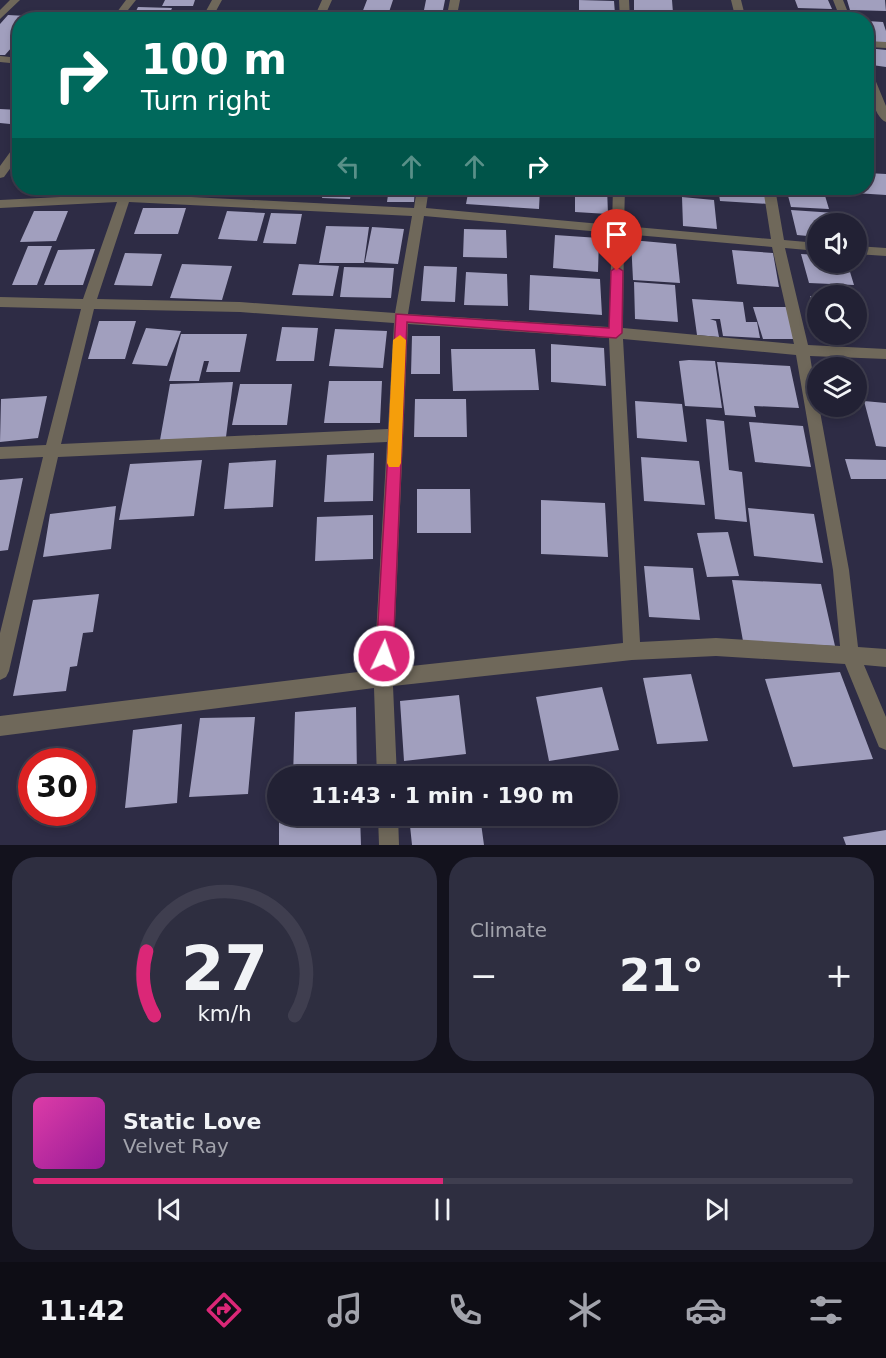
<!DOCTYPE html>
<meta charset="utf-8">
<style>
body{margin:0;font-family:"DejaVu Sans",sans-serif;background:#2e2e40;color:#f1f3f6;height:100vh;display:flex;flex-direction:column;font-size:22px;white-space:nowrap}
*{box-sizing:border-box;margin:0}
p{font-size:20px;color:#a2a3ac}
.icon{flex:none;width:33px;height:33px;fill:none;stroke:currentColor;stroke-width:2;stroke-linecap:round;stroke-linejoin:round}
.map{position:relative;height:845px;overflow:hidden}
.details{display:flex;flex-direction:column;gap:12px;padding:12px;background:#13121d;flex:1}
.details>*{flex:none}
.hud{position:absolute;left:12px;top:12px;width:862px;height:183px;border-radius:24px;box-shadow:0 3px 9px #0003,0 0 0 2px #3f3e4f;background:#00695c;color:#fff;overflow:hidden}
.fabs{position:absolute;left:807px;top:213px;display:grid;gap:12px}
.fabs a{display:grid;place-items:center;width:60px;height:60px;border-radius:50%;background:#222134;box-shadow:0 3px 9px #0003,0 0 0 2px #3f3e4f;font-size:30px}
.speed{position:absolute;left:18px;top:748px;display:flex;gap:12px;font-size:30px;font-weight:700;text-align:center}
.speed>*{display:grid;place-content:center;width:78px;height:78px;border-radius:50%;background:#222134;box-shadow:0 3px 9px #0003,0 0 0 2px #3f3e4f;line-height:1}
.speed .limit{border:9px solid #d22;background:#fff;color:#111}
.pin{position:absolute;display:grid;place-items:center;width:51px;height:51px;color:#fff;margin:-62px -26px;border-radius:50% 50% 50% 0;rotate:-45deg;box-shadow:0 0 6px #0007}
.pin .icon{rotate:45deg}
.me{position:absolute;width:66px;margin:-33px;rotate:3deg;stroke-linejoin:round;filter:drop-shadow(0 0 4px #0008)}
.turn{display:flex;align-items:center;gap:21px;height:126px;padding:0 30px;font-size:27px}
.turn .icon{width:78px;height:78px;stroke-width:2.5}
.turn b{display:block;font-size:42px;line-height:51px}
.lanes{display:flex;align-items:center;height:57px;padding:0 30px;background:#0003;justify-content:center;gap:30px;direction:ltr}
.lanes .off{opacity:.35}
.big{font-size:45px;font-weight:700;line-height:1.1}
.details .card{flex:1;display:flex;flex-direction:column;justify-content:center;gap:9px;min-width:0;padding:0 21px;border-radius:24px;background:#2e2e40}
.details .dial{align-items:center;gap:0}
.dial svg{height:156px;overflow:visible;fill:none;stroke:#3f3e4f;stroke-width:7;stroke-linecap:round;text-anchor:middle}
.dial text{fill:#f1f3f6;stroke:none}
.song{display:flex;align-items:center;gap:18px}
.cover{width:72px;height:72px;border-radius:9px;background:linear-gradient(135deg,hsl(320 70% 55%),hsl(300 70% 35%))}
.played{height:6px;border-radius:3px;background:linear-gradient(90deg,#db2777 50%,#3f3e4f 50%)}
.keys{display:flex;justify-content:space-around;direction:ltr}
.heat{display:flex;justify-content:space-between;align-items:center;font-size:33px;direction:ltr}
.details .tiles{flex:1;display:grid;gap:12px;grid-template-columns:1fr 1fr}
.card:last-child{grid-column:span 2}
.trip{position:absolute;left:267px;top:766px;width:351px;height:60px;border-radius:30px;background:#222134;box-shadow:0 3px 9px #0003,0 0 0 2px #3f3e4f;font-weight:700;line-height:60px;text-align:center}
.tabs{display:flex;height:96px;justify-content:space-around;align-items:center;background:#0e0d15;color:#a2a3ac}
.tabs .icon{width:42px;height:42px}
.tabs .active{color:#db2777}
.tabs b{font-size:27px;color:#f1f3f6}
.map>svg:first-child{display:block}
.building{fill:#a19fbe}
.lines{fill:none;stroke-linecap:round;stroke-linejoin:round}
.street{fill:#6f685a;fill-rule:evenodd}
.route{fill:#db2777;stroke:#8e194d;stroke-width:1.5}
.slow{fill:#f59e0b}
</style>
<div class="map">
<svg width="886" height="845" viewBox="0 0 886 845">
<rect width="100%" height="100%" fill="#2e2c45"/>
<path class="building" d="M165 0H195L193 6H162Z
M367 0H393L388 15 362 13Z
M426 0H445L441 20H422Z
M579 0 614 1 615 14 579 12Z
M634 0H672L673 13 634 11Z
M795 0H828L832 9 798 8Z
M847 0H885L886 11 850 10Z
M138 7 172 8 168 18 133 17Z
M745 12 772 14 773 20H747Z
M634 13 665 14V20H634Z
M327 14 362 16 361 20H325Z
M574 14 612 15 613 20H574Z
M8 15 45 17 44 20H20V38L5 55H0V24Z
M867 21 883 22 886 31V44L867 42Z
M867 48 886 50V67L872 65Z
M0 109 20 110V125L0 123Z
M867 173 886 174V195L855 193 853 188H867Z
M56 188H78L76 193H53Z
M152 188H190L188 194H150Z
M247 188H289L287 196 245 195Z
M324 188H352L350 199 322 198Z
M389 188H415L414 202H387Z
M469 188H540L539 209 466 204Z
M575 188H607L608 214 575 212Z
M718 188H765L769 204 720 201Z
M786 188 823 189 829 209 791 207Z
M682 197 714 200 717 229 683 226Z
M143 208H186L178 234H134Z
M791 210 835 213 838 224H818V237L797 235Z
M34 211H68L56 241 20 242Z
M227 211 265 213 257 241 218 239Z
M271 213 302 214 296 244 263 243Z
M326 226 369 227 364 263H319Z
M372 227 404 229 398 264 365 262Z
M464 229 506 230 507 258 463 257Z
M555 235 599 238 598 272 553 268Z
M631 240 676 244 680 283 633 280Z
M28 246H52L37 285H12Z
M95 249 83 285H44L58 250Z
M732 250 773 253 779 287 737 284Z
M125 253 162 254 152 286 114 285Z
M801 254 818 255V262H847L854 285 809 283Z
M182 264 232 266 222 300 170 298Z
M299 264 339 266 333 296 292 295Z
M424 266 457 267 455 302 421 301Z
M344 267 394 268 391 298 340 297Z
M466 272 507 274 508 306 464 305Z
M530 275 600 279 602 315 529 310Z
M634 282 675 285 678 322 635 319Z
M810 296 818 297V323H817Z
M692 299 743 302 746 322H757L760 338 723 336 720 319H710L716 321 719 337 697 335Z
M753 307H786L797 339H763Z
M99 321H136L125 359H88Z
M282 327 318 328 314 361H276Z
M146 328 181 331 167 366 132 364Z
M335 329 387 331 383 368 329 366Z
M181 334H247L240 372H206L209 361H204L199 381H169Z
M412 336H440V374H411Z
M551 344 604 348 606 386 551 382Z
M451 349H535L539 390 453 391Z
M689 360 715 361 722 408 685 406 679 361Z
M717 362 790 366 799 408 754 406 756 417 725 415Z
M329 381H382L380 423H324Z
M233 382 226 437 160 440 170 384Z
M240 384H292L287 425H232Z
M47 396 38 438 0 442 1 399Z
M415 399H466L467 437H414Z
M635 401 682 404 687 442 637 438Z
M864 401 886 403V447L876 446Z
M706 419 724 421 729 470 742 472 747 522 715 519Z
M749 422 803 426 811 467 755 462Z
M374 453 373 501 324 502 327 455Z
M641 457 699 461 705 505 644 501Z
M845 459 886 460V479H851Z
M202 460 194 516 119 520 130 464Z
M276 460 273 507 224 509 229 463Z
M23 478 8 550 0 551V480Z
M417 489H470L471 533H417Z
M541 500 605 503 608 557 541 554Z
M116 506 111 549 43 557 50 514Z
M748 508 814 514 823 563 754 556Z
M373 515V559L315 561 317 517Z
M728 532 739 576 707 577 697 533Z
M644 566 693 568 700 620 649 617Z
M732 580 821 584 835 646 743 641Z
M99 594 93 632 83 633 77 666 70 667 66 691 13 696 33 600Z
M840 672 873 759 793 767 765 679Z
M691 674 708 741 657 744 643 678Z
M602 687 619 750 549 761 536 697Z
M459 695 466 754 404 761 400 701Z
M356 707 357 777H293L295 712Z
M255 717 248 794 189 797 200 718Z
M182 724 177 803 125 808 133 730Z
M279 816H360L361 845H279Z
M409 816H480L484 845H412Z
M886 830V845H846L843 837Z"/>
<g class="lines">
<path class="street" d="M10 0H20L0 19V10Z
M126 0H136L120 20H111Z
M212 0H222L211 20H201Z
M322 0H332L323 20H313Z
M450 0H460L456 20H446Z
M619 0H629L630 20H620Z
M731 0H741L746 20H736Z
M833 0H843L851 20H841Z
M867 41 886 42V48L867 47Z
M0 56 20 58V64L0 62Z
M867 69 872 72 886 106V122C873 117 867 82 867 69Z
M20 143V155L4 177 0 178V166L16 144Z
M122 188H134L132 194 414 208 417 188H429L426 208 612 225 613 188H625L624 226 771 239 763 188H775L784 240 818 243V251L785 248 808 345 886 349V359L810 356 818 406H819L849 570 858 647 886 649V667L864 665 886 717V750L879 747 845 664 716 656 632 660 393 686 397 777H377L374 688 0 736V716L374 670 387 442 58 457 9 671 6 677 0 680V633L43 457 0 459V447L46 445 81 309 0 307V297L83 299 117 202 0 208V200L120 194ZM129 202 412 216 395 313 240 302 97 299ZM424 216 612 233 609 327 408 314ZM624 234 772 247 794 344 623 328ZM94 309 240 312 394 323 388 429 61 444ZM408 324 609 338 623 643 393 668ZM623 339 796 355 833 570 840 646 716 638 640 642Z
M856 246 886 248V256L856 254Z
M378 816H398L399 845H379Z"/>
</g>
<path class="route" d="M617 267 623 271 622 333 616 338 407 322 393 656 390 661 384 664 379 661 376 656 396 314 609 328 611 271Z"/>
<path class="slow" d="M400 335 406 340 401 463 399 467H389L387 463 393 340Z"/>
</svg>
<div class="fabs">
<a><svg class="icon" aria-label="sound" viewBox="0 0 24 24"><path d="M4 9h4l5-4v14l-5-4H4zM17 9q2 3 0 6"/></svg></a>
<a><svg class="icon" aria-label="search" viewBox="0 0 24 24"><circle cx="10" cy="10" r="6"/><path d="M15 15l6 6"/></svg></a>
<a><svg class="icon" aria-label="layers" viewBox="0 0 24 24"><path d="M12 4l9 5-9 5-9-5zM3 14l9 5 9-5"/></svg></a>
</div>
<div class="speed"><div class="limit">30</div></div>
<div class="pin" style="left:617px;top:271px;background:#d93025"><svg class="icon" aria-label="arrive" viewBox="0 0 24 24"><path d="M6 21V4h12l-3 4 3 4H6"/></svg></div>
<svg class="me" style="left:384px;top:656px" viewBox="-20 -20 40 40"><circle r="17" fill="#db2777" stroke="#fff" stroke-width="3"/><path d="M0-11L8 9 0 5-8 9z" fill="#fff"/></svg>
<div class="trip">11:43 · 1 min · 190 m</div>
<div class="hud">
<div class="turn"><svg class="icon" aria-label="right" viewBox="0 0 24 24"><path d="M7 20v-9h11M14 6l5 5-5 5"/></svg><div><b>100 m</b>Turn right</div></div>
<div class="lanes"><svg class="icon off" aria-label="left" viewBox="0 0 24 24"><path d="M17 20v-9H6M10 6l-5 5 5 5"/></svg><svg class="icon off" aria-label="ahead" viewBox="0 0 24 24"><path d="M12 20V5M6 11l6-6 6 6"/></svg><svg class="icon off" aria-label="ahead" viewBox="0 0 24 24"><path d="M12 20V5M6 11l6-6 6 6"/></svg><svg class="icon" aria-label="right" viewBox="0 0 24 24"><path d="M7 20v-9h11M14 6l5 5-5 5"/></svg></div>
</div>
</div>
<section class="details">
<div class="tiles">
<div class="card dial"><svg viewBox="0 0 100 80">
<path d="M14 69A42 42 0 1 1 86 69"/>
<path d="M14 69A42 42 0 0 1 10 36" stroke="#db2777"/>
<text x="50" y="56" font-size="32" font-weight="700">27</text>
<text x="50" y="72" font-size="11">km/h</text>
</svg></div>
<div class="card"><p>Climate</p>
<div class="heat"><a>−</a><b class="big">21°</b><a>+</a></div>
</div>
<div class="card">
<div class="song"><i class="cover"></i><div><b>Static Love</b><p>Velvet Ray</p></div></div>
<div class="played"></div>
<div class="keys"><svg class="icon" aria-label="previous" viewBox="0 0 24 24"><path d="M18 5L8 12l10 7zM5 5v14"/></svg><svg class="icon" aria-label="pause" viewBox="0 0 24 24"><path d="M8 5v14M16 5v14"/></svg><svg class="icon" aria-label="next" viewBox="0 0 24 24"><path d="M6 5l10 7-10 7zM19 5v14"/></svg></div>
</div>
</div>
</section>
<nav class="tabs">
<b>11:42</b>
<svg class="icon active" aria-label="directions" viewBox="0 0 24 24"><path d="M12 3l9 9-9 9-9-9zM9 14v-3h6M13 9l2 2-2 2"/></svg>
<svg class="icon" aria-label="music" viewBox="0 0 24 24"><path d="M9 18V5l10-2v13"/><circle cx="6" cy="18" r="3"/><circle cx="16" cy="16" r="3"/></svg>
<svg class="icon" aria-label="phone" viewBox="0 0 24 24"><path d="M5 4h4l2 5-3 2q2 4 5 5l2-3 5 2v4C11 20 4 13 5 4z"/></svg>
<svg class="icon" aria-label="climate" viewBox="0 0 24 24"><path d="M12 3v18M4 7l16 10M4 17L20 7"/></svg>
<svg class="icon" aria-label="car" viewBox="0 0 24 24"><path d="M5 17H2v-5l4-1 3-4h7l3 4 3 1v5h-3M9 17h6M6 11h13"/><circle cx="7" cy="17" r="2"/><circle cx="17" cy="17" r="2"/></svg>
<svg class="icon" aria-label="filters" viewBox="0 0 24 24"><path d="M4 7h16M4 17h16"/><circle cx="9" cy="7" r="2"/><circle cx="15" cy="17" r="2"/></svg>
</nav>
